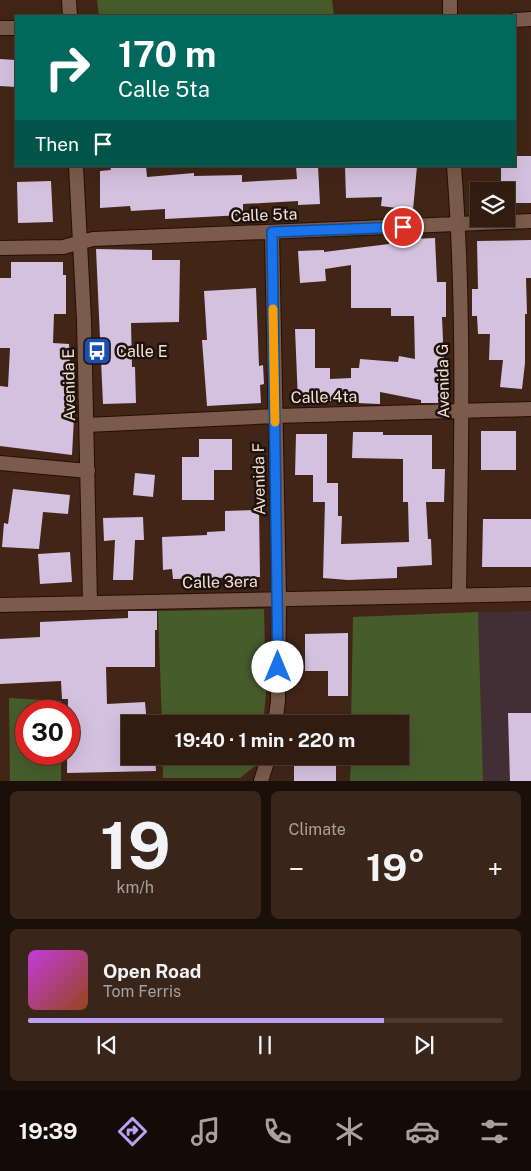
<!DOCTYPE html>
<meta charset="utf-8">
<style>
body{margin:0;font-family:"Public Sans",sans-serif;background:#39251a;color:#f1f3f6;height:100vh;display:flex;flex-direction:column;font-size:19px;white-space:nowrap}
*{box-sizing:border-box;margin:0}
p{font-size:16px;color:#a8a19f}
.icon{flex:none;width:28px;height:28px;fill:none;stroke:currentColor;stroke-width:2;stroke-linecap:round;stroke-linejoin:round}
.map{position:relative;height:781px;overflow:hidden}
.drawer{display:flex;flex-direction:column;gap:10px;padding:10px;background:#1b0f09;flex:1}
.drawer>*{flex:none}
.hud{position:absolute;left:15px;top:15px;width:501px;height:152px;border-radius:0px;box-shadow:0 5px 20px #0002,0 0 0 1px #4c3a31;background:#00695c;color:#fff;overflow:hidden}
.controls{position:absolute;left:470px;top:182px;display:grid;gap:10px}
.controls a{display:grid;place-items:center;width:45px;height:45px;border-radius:0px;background:#311c11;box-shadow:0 5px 20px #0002,0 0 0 1px #4c3a31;font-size:25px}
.speed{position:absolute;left:15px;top:700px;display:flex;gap:10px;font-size:25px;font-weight:700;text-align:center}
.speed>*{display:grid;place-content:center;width:65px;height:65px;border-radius:50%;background:#311c11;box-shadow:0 5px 20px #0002,0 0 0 1px #4c3a31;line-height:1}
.speed .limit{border:8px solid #d22;background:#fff;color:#111}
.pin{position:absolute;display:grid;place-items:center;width:42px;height:42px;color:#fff;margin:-21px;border:2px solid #fff;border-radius:50%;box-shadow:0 1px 5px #0007}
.me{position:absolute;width:55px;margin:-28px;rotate:0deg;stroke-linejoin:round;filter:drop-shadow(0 0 4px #0008)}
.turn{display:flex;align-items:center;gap:18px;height:105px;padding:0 20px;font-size:22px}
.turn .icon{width:65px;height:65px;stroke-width:2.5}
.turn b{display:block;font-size:35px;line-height:42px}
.then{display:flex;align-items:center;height:48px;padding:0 20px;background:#0003;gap:10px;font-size:19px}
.big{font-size:38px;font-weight:700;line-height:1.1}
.drawer .card{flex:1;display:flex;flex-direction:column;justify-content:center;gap:8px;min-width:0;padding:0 18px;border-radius:8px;background:#39251a}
.drawer .dial{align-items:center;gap:0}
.dial b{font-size:65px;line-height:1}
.song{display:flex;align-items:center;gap:15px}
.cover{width:60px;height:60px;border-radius:8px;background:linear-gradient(135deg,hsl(290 70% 55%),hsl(20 70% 35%))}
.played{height:5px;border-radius:2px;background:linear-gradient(90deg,#bca0f2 75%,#4c3a31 75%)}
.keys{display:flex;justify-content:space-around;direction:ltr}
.heat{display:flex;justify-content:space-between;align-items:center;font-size:28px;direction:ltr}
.drawer .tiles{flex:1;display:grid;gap:10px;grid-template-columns:1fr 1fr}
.card:last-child{grid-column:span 2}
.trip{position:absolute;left:121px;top:715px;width:288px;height:50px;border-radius:0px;background:#311c11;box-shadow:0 5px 20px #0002,0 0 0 1px #4c3a31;font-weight:700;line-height:50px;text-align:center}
.tabs{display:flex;height:80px;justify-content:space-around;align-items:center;background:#140b07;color:#a8a19f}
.tabs .icon{width:35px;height:35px}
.tabs .selected{color:#bca0f2}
.tabs b{font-size:22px;color:#f1f3f6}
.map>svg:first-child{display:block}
.education{fill:#422f36}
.green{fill:#475c2b}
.building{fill:#d4c1e0}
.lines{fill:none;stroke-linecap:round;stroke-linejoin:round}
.minor-casing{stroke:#260e02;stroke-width:16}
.minor{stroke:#7b5c4c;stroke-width:14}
.route-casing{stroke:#114b97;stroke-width:12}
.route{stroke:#1a73e8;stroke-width:9}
.slow{stroke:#f59e0b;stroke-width:9}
.labels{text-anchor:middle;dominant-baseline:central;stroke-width:5;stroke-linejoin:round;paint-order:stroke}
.street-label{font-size:16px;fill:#f3e1d8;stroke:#1f120c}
.poi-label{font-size:16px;fill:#f3e1d8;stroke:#1f120c;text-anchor:start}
</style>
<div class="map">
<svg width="531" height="781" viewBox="0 0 531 781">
<rect width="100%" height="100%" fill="#412617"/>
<path class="education" d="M531 611V781H483L478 612Z"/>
<path class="green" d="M97 0H332L334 16H99Z
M264 609 266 694 263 724H162L158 611Z
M478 612 483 781H350L351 756H400V724H351L353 617Z
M9 698 61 701V711H26V754H61V781H10Z
M163 756H258L255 766 240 778H163Z"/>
<path class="building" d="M0 59 16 60V87L0 86Z
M515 156H531V203H506V191H501V166H515Z
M110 166H146L147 177 194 173V176L242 175V182L297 179 296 166H318L320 204 298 205V201L243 204V215L165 219V209L131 211 130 206 100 208V171L111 170Z
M345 166H417L413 210 381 206 382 197 346 198Z
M51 181 53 222 18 223 17 182Z
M435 238 437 282H446V317H442L444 365 450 366 442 403H421V400L380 392V404L357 403V401H298L295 329H315V368H330V379L351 378V368H359L360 359 398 362 399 356 415 359 414 316H391V308H351V265L325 269 326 281 300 283 298 251 324 250V252L389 244V240Z
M531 240V278H526L527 314H525V363L522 389 500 387 503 360H489L490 334H478L477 316H472V289H478L477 241Z
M96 249 152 250V260H180L179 322 131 323 132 367H135L136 403 103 404Z
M11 262H63V275H66V314H54L53 343 69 344 70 371 66 416 74 417 72 455 0 446V386L8 387 10 348H0V278H11Z
M256 288 259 366 263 365 264 384 260 385 261 403 207 406 202 340H207L204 291Z
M481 431H516V470H481Z
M353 432H383V435H432V469H445L444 502H426L428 539H431L432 565 397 567V578L348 580 323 578 325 502H313V475H295L296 434H327V483H338V516H342L341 544 409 542 408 502H403V459L352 458Z
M199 439H232V470H214V500H182V457H199Z
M135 473 155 475 153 497 133 495Z
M13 489 70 495 68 514 43 512 39 549 2 547 4 523 8 524Z
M259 510 260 577 173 579 172 569 163 570 162 537 207 535V532L225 531V511Z
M143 517 144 540H135L133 580H113L115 540 104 541 103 518Z
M483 519H531V567H482Z
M70 552 72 582 40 584 38 554Z
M128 611H157V630H155V667H106L107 704 145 702 147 724H130V756H155L156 771 67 773 68 699H62L61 681 0 684V639L40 637V622L128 618Z
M348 633V696H328V671H305V634Z
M508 713H531V781H510Z
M294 756H336V781H294Z"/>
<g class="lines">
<defs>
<path id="minor" d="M69 0 70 16
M450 0V16
M515 20 531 19
M0 28H16
M76 166 84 320 90 602
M454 166C465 309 461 452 459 595
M272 232 279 598 278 701 275 724
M0 248 63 247 93 239 531 221
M87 425 275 416 531 409
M0 463 88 471
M0 605 531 594
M261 781 269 756"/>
</defs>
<use href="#minor" class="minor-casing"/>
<use href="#minor" class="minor"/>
</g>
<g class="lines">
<defs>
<path id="route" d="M278 667 272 232 403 227"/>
</defs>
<use href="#route" class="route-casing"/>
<use href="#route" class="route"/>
<path class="slow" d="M273 309 275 422"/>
</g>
<defs>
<symbol id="bus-square" viewBox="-11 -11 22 22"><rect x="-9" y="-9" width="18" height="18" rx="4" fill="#1a4fb4" stroke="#1f120c"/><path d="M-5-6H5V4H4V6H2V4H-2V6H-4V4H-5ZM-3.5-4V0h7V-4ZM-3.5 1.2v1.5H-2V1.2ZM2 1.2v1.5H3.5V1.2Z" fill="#fff"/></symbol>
</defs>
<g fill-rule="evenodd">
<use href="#bus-square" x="81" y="335" width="32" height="32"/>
</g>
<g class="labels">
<g class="street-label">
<text transform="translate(264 215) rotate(-2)">Calle 5ta</text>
<text transform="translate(443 381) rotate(-91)">Avenida G</text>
<text transform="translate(69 385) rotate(-91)">Avenida E</text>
<text transform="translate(324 397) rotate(-1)">Calle 4ta</text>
<text transform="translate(259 479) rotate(-91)">Avenida F</text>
<text transform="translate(220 582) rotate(-1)">Calle 3era</text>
</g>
<g class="poi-label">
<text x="116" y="351">Calle E</text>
</g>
</g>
</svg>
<div class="controls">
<a><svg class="icon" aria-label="layers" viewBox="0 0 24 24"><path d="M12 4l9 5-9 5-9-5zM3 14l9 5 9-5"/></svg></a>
</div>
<div class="speed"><div class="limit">30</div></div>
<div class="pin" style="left:403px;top:227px;background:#d93025"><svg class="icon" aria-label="arrive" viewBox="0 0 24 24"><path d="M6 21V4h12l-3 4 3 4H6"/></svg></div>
<svg class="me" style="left:278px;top:667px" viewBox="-20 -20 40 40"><circle r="19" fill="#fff"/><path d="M0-13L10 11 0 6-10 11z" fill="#1a73e8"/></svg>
<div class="trip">19:40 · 1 min · 220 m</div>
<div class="hud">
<div class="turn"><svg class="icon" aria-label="right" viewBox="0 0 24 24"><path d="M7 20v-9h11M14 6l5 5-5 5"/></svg><div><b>170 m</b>Calle 5ta</div></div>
<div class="then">Then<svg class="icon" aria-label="arrive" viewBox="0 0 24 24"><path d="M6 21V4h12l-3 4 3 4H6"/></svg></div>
</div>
</div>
<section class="drawer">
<div class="tiles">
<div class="card dial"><b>19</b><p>km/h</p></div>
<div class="card"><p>Climate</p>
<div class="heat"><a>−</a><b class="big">19°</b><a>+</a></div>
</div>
<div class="card">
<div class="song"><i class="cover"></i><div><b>Open Road</b><p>Tom Ferris</p></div></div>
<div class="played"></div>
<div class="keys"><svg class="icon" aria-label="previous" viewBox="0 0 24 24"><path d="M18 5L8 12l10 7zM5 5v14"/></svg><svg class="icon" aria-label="pause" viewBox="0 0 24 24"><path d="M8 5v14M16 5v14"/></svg><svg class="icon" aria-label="next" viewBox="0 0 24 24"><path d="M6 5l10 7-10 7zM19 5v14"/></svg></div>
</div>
</div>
</section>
<nav class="tabs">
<b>19:39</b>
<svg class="icon selected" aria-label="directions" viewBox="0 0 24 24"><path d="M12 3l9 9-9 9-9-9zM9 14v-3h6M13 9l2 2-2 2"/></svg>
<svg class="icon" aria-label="music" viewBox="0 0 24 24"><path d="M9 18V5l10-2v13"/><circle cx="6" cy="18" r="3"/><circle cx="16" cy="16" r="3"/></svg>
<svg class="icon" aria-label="phone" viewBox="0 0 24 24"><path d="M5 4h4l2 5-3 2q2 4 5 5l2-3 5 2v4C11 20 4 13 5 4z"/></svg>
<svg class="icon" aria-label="climate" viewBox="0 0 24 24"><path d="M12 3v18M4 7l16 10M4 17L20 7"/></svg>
<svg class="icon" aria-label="car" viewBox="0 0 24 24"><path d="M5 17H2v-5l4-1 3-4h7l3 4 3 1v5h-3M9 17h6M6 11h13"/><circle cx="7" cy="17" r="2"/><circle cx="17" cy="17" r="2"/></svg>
<svg class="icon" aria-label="filters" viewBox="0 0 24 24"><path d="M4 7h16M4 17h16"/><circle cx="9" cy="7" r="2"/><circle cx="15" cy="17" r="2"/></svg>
</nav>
